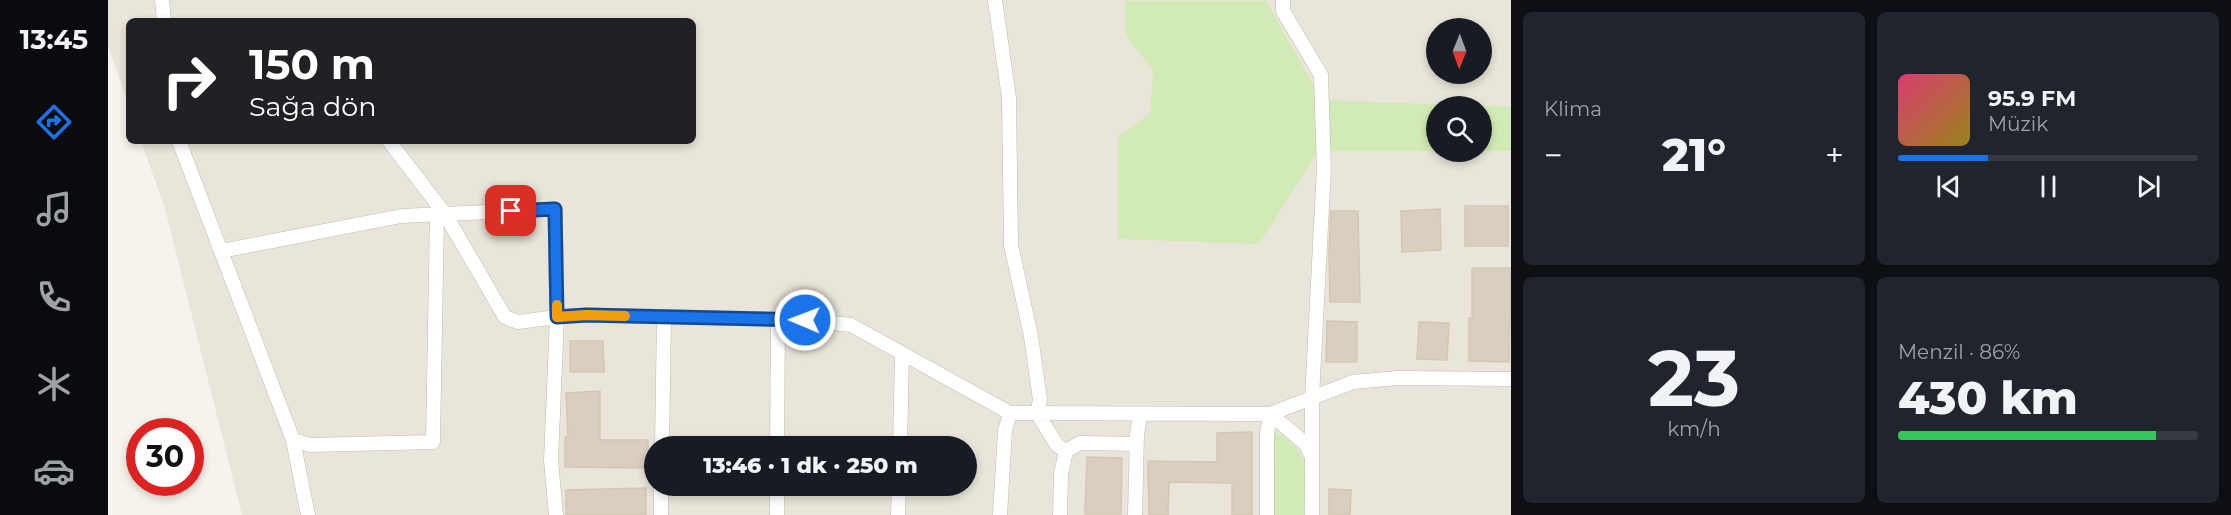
<!DOCTYPE html>
<html lang="tr">
<meta charset="utf-8">
<style>
body{margin:0;font-family:Montserrat,sans-serif;background:#20242c;color:#f1f3f6;height:100vh;display:flex;flex-direction:column;font-size:22px;white-space:nowrap}
*{box-sizing:border-box;margin:0}
p{font-size:20px;color:#9ea1a6}
.icon{flex:none;width:33px;height:33px;fill:none;stroke:currentColor;stroke-width:2;stroke-linecap:round;stroke-linejoin:round}
.map{position:relative;flex:1;overflow:hidden}
.details{display:flex;flex-direction:column;gap:12px;padding:12px;background:#0d0f14;width:720px}
.details>*{flex:none}
.guide{position:absolute;left:18px;top:18px;width:570px;height:126px;border-radius:9px;box-shadow:0 3px 9px #0003;background:#202124;color:#fff;overflow:hidden}
.needle{width:39px;rotate:181deg}
.buttons{position:absolute;left:1318px;top:18px;display:grid;gap:12px}
.buttons a{display:grid;place-items:center;width:66px;height:66px;border-radius:50%;background:#171b24;box-shadow:0 3px 9px #0003;font-size:30px}
.speed{position:absolute;left:18px;top:418px;display:flex;gap:12px;font-size:30px;font-weight:700;text-align:center}
.speed>*{display:grid;place-content:center;width:78px;height:78px;border-radius:50%;background:#171b24;box-shadow:0 3px 9px #0003;line-height:1}
.speed .limit{border:9px solid #d22;background:#fff;color:#111}
.pin{position:absolute;display:grid;place-items:center;width:51px;height:51px;color:#fff;margin:-26px;border-radius:12px;box-shadow:0 3px 9px #0006}
.me{position:absolute;width:66px;margin:-33px;rotate:271deg;stroke-linejoin:round;filter:drop-shadow(0 0 4px #0008)}
.turn{display:flex;align-items:center;gap:21px;height:126px;padding:0 24px;font-size:27px}
.turn .icon{width:78px;height:78px;stroke-width:2.5}
.turn b{display:block;font-size:42px;line-height:51px}
.big{font-size:45px;font-weight:800;line-height:1.1}
.details .card{flex:1;display:flex;flex-direction:column;justify-content:center;gap:9px;min-width:0;padding:0 21px;border-radius:9px;background:#20242c}
.details .dial{align-items:center;gap:0}
.dial b{font-size:78px;line-height:1}
.song{display:flex;align-items:center;gap:18px}
.cover{width:72px;height:72px;border-radius:9px;background:linear-gradient(135deg,hsl(340 70% 55%),hsl(50 70% 35%))}
.played{height:6px;border-radius:3px;background:linear-gradient(90deg,#1a73e8 30%,#363941 30%)}
.keys{display:flex;justify-content:space-around;direction:ltr}
.heat{display:flex;justify-content:space-between;align-items:center;font-size:33px;direction:ltr}
.charge{height:9px;border-radius:4px;background:linear-gradient(90deg,#34c759 86%,#363941 0)}
.details .tiles{flex:1;display:grid;gap:12px;grid-template-columns:repeat(2,1fr)}
.trip{position:absolute;left:536px;top:436px;width:333px;height:60px;border-radius:30px;background:#171b24;box-shadow:0 3px 9px #0003;font-weight:800;line-height:60px;text-align:center}
main{display:flex;flex:1;min-height:0}
.menu{display:flex;flex-direction:column;width:108px;justify-content:space-around;align-items:center;background:#090b0e;color:#9ea1a6}
.menu .icon{width:42px;height:42px}
.menu .current{color:#1a73e8}
.menu b{font-size:27px;color:#f1f3f6}
.map>svg:first-child{display:block}
.residential{fill:#eae5da;fill-rule:evenodd}
.green{fill:#d2eab5}
.building{fill:#d8cfc1;stroke:#d3c7b4;stroke-width:1.5}
.lines{fill:none;stroke-linecap:round;stroke-linejoin:round}
.minor-casing{stroke:#c2bbae;stroke-width:15}
.minor{stroke:#fff;stroke-width:14}
.route-casing{stroke:#114b97;stroke-width:15}
.route{stroke:#1a73e8;stroke-width:10}
.slow{stroke:#f59e0b;stroke-width:10}
</style>
<main>
<nav class="menu">
<b>13:45</b>
<svg class="icon current" aria-label="directions" viewBox="0 0 24 24"><path d="M12 3l9 9-9 9-9-9zM9 14v-3h6M13 9l2 2-2 2"/></svg>
<svg class="icon" aria-label="music" viewBox="0 0 24 24"><path d="M9 18V5l10-2v13"/><circle cx="6" cy="18" r="3"/><circle cx="16" cy="16" r="3"/></svg>
<svg class="icon" aria-label="phone" viewBox="0 0 24 24"><path d="M5 4h4l2 5-3 2q2 4 5 5l2-3 5 2v4C11 20 4 13 5 4z"/></svg>
<svg class="icon" aria-label="climate" viewBox="0 0 24 24"><path d="M12 3v18M4 7l16 10M4 17L20 7"/></svg>
<svg class="icon" aria-label="car" viewBox="0 0 24 24"><path d="M5 17H2v-5l4-1 3-4h7l3 4 3 1v5h-3M9 17h6M6 11h13"/><circle cx="7" cy="17" r="2"/><circle cx="17" cy="17" r="2"/></svg>
</nav>
<div class="map">
<svg width="1403" height="515" viewBox="0 0 1403 515">
<rect width="100%" height="100%" fill="#f6f3ec"/>
<path class="residential" d="M0 0H1403V515H134L57 209 33 141H585V21H21V106L0 46ZM1329 28H1374V74H1329ZM1329 106H1374V152H1329ZM546 447H858V486H546Z"/>
<path class="green" d="M1017 1H1158L1214 100 1403 107V151H1374V106H1329V151H1210L1151 244 1010 239V136L1042 114 1045 70 1018 36Z
M1167 432C1207 451 1196 476 1196 515H1165Z"/>
<path class="building" d="M1357 206H1400V246H1357Z
M1332 209 1333 250 1294 252 1293 211Z
M1223 211H1250L1252 302H1222L1221 252Z
M1364 268H1403L1401 362 1361 361V318H1364Z
M1219 321 1249 322V362H1218Z
M1311 322 1341 323 1339 360 1309 359Z
M462 341H495L496 372H462Z
M492 391V440H540V468L457 467V437H460L458 393Z
M1144 432V515H1124V483L1061 482 1060 515H1041L1040 461 1109 462V433Z
M979 457 1014 458 1013 514H977Z
M538 488V515H458V490Z
M1221 489 1243 490 1242 515H1221Z"/>
<g class="lines">
<defs>
<path id="minor" d="M54 0 56 21
M887 0 901 98 903 245 923 336 932 400 929 413 949 445 958 451
M1175 0V11L1213 75 1216 168 1204 398V515
M71 141 185 440 200 515
M281 141 337 214 397 317 410 322 449 317 443 460 448 515
M113 251 293 216 447 209 449 317 478 315 697 320 743 325 902 413 1162 414 1245 382 1290 378 1403 379
M185 440 202 445 325 442 329 214
M554 447 556 317
M669 447 670 319
M792 447 794 354
M553 515V486
M669 515V486
M790 515 791 486
M892 515 897 431 902 413
M952 515 953 474 958 451 972 443 1029 444
M1027 515 1029 435 1032 414
M1159 515V434L1162 414 1198 444 1204 457"/>
</defs>
<use href="#minor" class="minor-casing"/>
<use href="#minor" class="minor"/>
</g>
<g class="lines">
<defs>
<path id="route" d="M403 211 447 209 449 317 478 315 697 320"/>
</defs>
<use href="#route" class="route-casing"/>
<use href="#route" class="route"/>
<path class="slow" d="M449 305V317L478 315 517 316"/>
</g>
</svg>
<div class="buttons">
<a><svg class="needle" viewBox="-14 -14 28 28"><path d="M0-13l5 13h-10z" fill="#e53935"/><path d="M0 13l5-13h-10z" fill="#9ea1a6"/></svg></a>
<a><svg class="icon" aria-label="search" viewBox="0 0 24 24"><circle cx="10" cy="10" r="6"/><path d="M15 15l6 6"/></svg></a>
</div>
<div class="speed"><div class="limit">30</div></div>
<div class="pin" style="left:403px;top:211px;background:#d93025"><svg class="icon" aria-label="arrive" viewBox="0 0 24 24"><path d="M6 21V4h12l-3 4 3 4H6"/></svg></div>
<svg class="me" style="left:697px;top:320px" viewBox="-20 -20 40 40"><circle r="17" fill="#1a73e8" stroke="#fff" stroke-width="3"/><path d="M0-11L8 9 0 5-8 9z" fill="#fff"/></svg>
<div class="trip">13:46 · 1 dk · 250 m</div>
<div class="guide">
<div class="turn"><svg class="icon" aria-label="right" viewBox="0 0 24 24"><path d="M7 20v-9h11M14 6l5 5-5 5"/></svg><div><b>150 m</b>Sağa dön</div></div>
</div>
</div>
<section class="details">
<div class="tiles">
<div class="card"><p>Klima</p>
<div class="heat"><a>−</a><b class="big">21°</b><a>+</a></div>
</div>
<div class="card">
<div class="song"><i class="cover"></i><div><b>95.9 FM</b><p>Müzik</p></div></div>
<div class="played"></div>
<div class="keys"><svg class="icon" aria-label="previous" viewBox="0 0 24 24"><path d="M18 5L8 12l10 7zM5 5v14"/></svg><svg class="icon" aria-label="pause" viewBox="0 0 24 24"><path d="M8 5v14M16 5v14"/></svg><svg class="icon" aria-label="next" viewBox="0 0 24 24"><path d="M6 5l10 7-10 7zM19 5v14"/></svg></div>
</div>
<div class="card dial"><b>23</b><p>km/h</p></div>
<div class="card"><p>Menzil · 86%</p><b class="big">430 km</b><div class="charge"></div></div>
</div>
</section>
</main>
